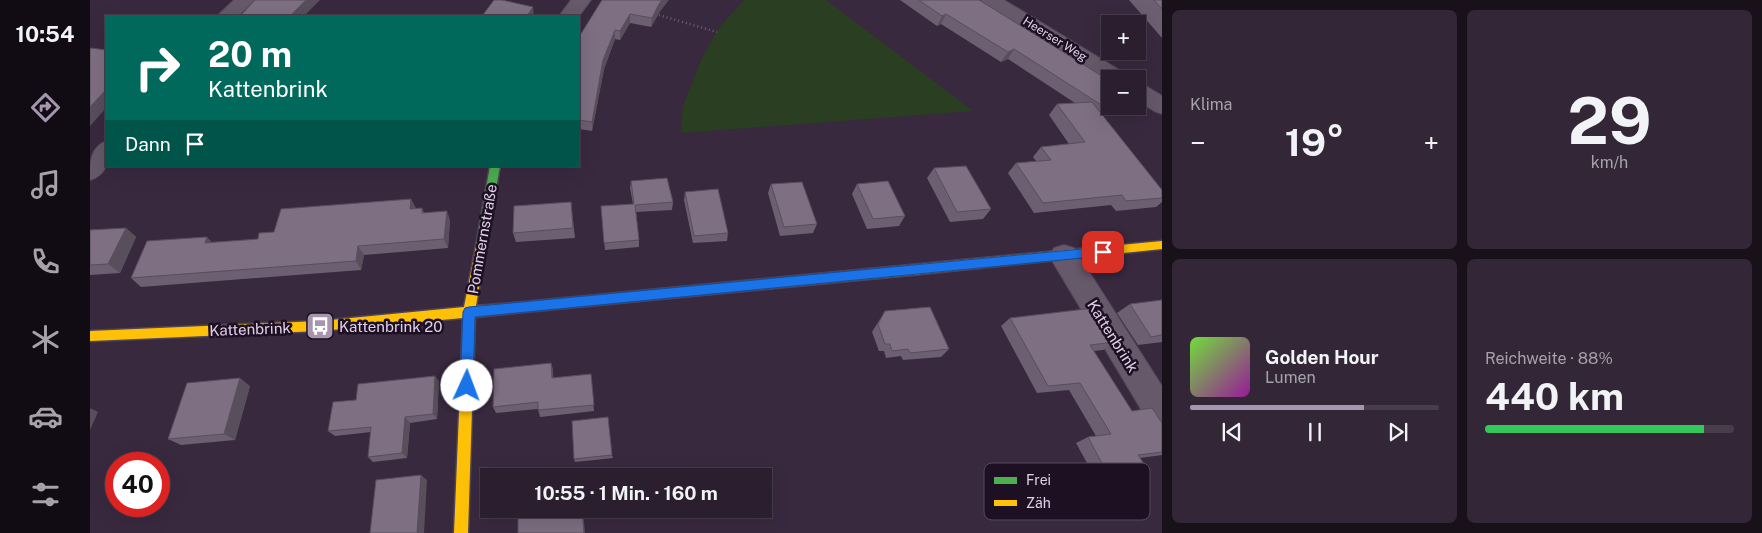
<!DOCTYPE html>
<html lang="de">
<meta charset="utf-8">
<style>
body{margin:0;font-family:"Public Sans",sans-serif;background:#332737;color:#f1f3f6;height:100vh;display:flex;flex-direction:column;font-size:19px;white-space:nowrap}
*{box-sizing:border-box;margin:0}
p{font-size:16px;color:#a6a2aa}
.icon{flex:none;width:28px;height:28px;fill:none;stroke:currentColor;stroke-width:2;stroke-linecap:round;stroke-linejoin:round}
.map{position:relative;flex:1;overflow:hidden}
.drawer{display:flex;flex-direction:column;gap:10px;padding:10px;background:#18111a;width:600px}
.drawer>*{flex:none}
.top-card{position:absolute;left:15px;top:15px;width:475px;height:152px;border-radius:0px;box-shadow:0 5px 20px #0002,0 0 0 1px #473d4b;background:#00695c;color:#fff;overflow:hidden}
.tools{position:absolute;left:1011px;top:15px;display:grid;gap:10px}
.tools a{display:grid;place-items:center;width:45px;height:45px;border-radius:0px;background:#2b1f2f;box-shadow:0 5px 20px #0002,0 0 0 1px #473d4b;font-size:25px}
.speed{position:absolute;left:15px;top:452px;display:flex;gap:10px;font-size:25px;font-weight:700;text-align:center}
.speed>*{display:grid;place-content:center;width:65px;height:65px;border-radius:50%;background:#2b1f2f;box-shadow:0 5px 20px #0002,0 0 0 1px #473d4b;line-height:1}
.speed .limit{border:8px solid #d22;background:#fff;color:#111}
.pin{position:absolute;display:grid;place-items:center;width:42px;height:42px;color:#fff;margin:-21px;border-radius:10px;box-shadow:0 2px 8px #0006}
.me{position:absolute;width:55px;margin:-28px;rotate:2deg;stroke-linejoin:round;filter:drop-shadow(0 0 4px #0008)}
.turn{display:flex;align-items:center;gap:18px;height:105px;padding:0 20px;font-size:22px}
.turn .icon{width:65px;height:65px;stroke-width:2.5}
.turn b{display:block;font-size:35px;line-height:42px}
.then{display:flex;align-items:center;height:48px;padding:0 20px;background:#0003;gap:10px;font-size:19px}
.big{font-size:38px;font-weight:700;line-height:1.1}
.drawer .card{flex:1;display:flex;flex-direction:column;justify-content:center;gap:8px;min-width:0;padding:0 18px;border-radius:8px;background:#332737}
.drawer .dial{align-items:center;gap:0}
.dial b{font-size:65px;line-height:1}
.song{display:flex;align-items:center;gap:15px}
.cover{width:60px;height:60px;border-radius:8px;background:linear-gradient(135deg,hsl(100 70% 55%),hsl(300 70% 35%))}
.played{height:5px;border-radius:2px;background:linear-gradient(90deg,#a695ae 70%,#473d4b 70%)}
.keys{display:flex;justify-content:space-around;direction:ltr}
.heat{display:flex;justify-content:space-between;align-items:center;font-size:28px;direction:ltr}
.charge{height:8px;border-radius:4px;background:linear-gradient(90deg,#34c759 88%,#473d4b 0)}
.drawer .tiles{flex:1;display:grid;gap:10px;grid-template-columns:repeat(2,1fr)}
.trip{position:absolute;left:390px;top:468px;width:292px;height:50px;border-radius:0px;background:#2b1f2f;box-shadow:0 5px 20px #0002,0 0 0 1px #473d4b;font-weight:700;line-height:50px;text-align:center}
main{display:flex;flex:1;min-height:0}
.tabs{display:flex;flex-direction:column;width:90px;justify-content:space-around;align-items:center;background:#110c13;color:#a6a2aa}
.tabs .icon{width:35px;height:35px}
.tabs .active{color:#a695ae}
.tabs b{font-size:22px;color:#f1f3f6}
.map>svg:first-child{display:block}
.green{fill:#2a3e21}
.lines{fill:none;stroke-linecap:round;stroke-linejoin:round}
.street-casing{stroke:#524457;stroke-width:2}
.fast-casing{stroke:#524457;stroke-width:3}
.slow-casing{stroke:#524457;stroke-width:3}
.path{stroke:#6d6271;stroke-width:2.5;stroke-dasharray:1 3;stroke-linecap:butt}
.street{fill:#65596a;fill-rule:evenodd}
.fast{fill:#4caf50;fill-rule:evenodd}
.slow{fill:#ffc107;fill-rule:evenodd}
.wall{fill:#6c5f71}
.shaded-wall{fill:#584e5c}
.building{fill:#7e6f83;stroke:#584e5c}
.route{fill:#1a73e8;stroke:#114b97}
.labels{text-anchor:middle;dominant-baseline:central;stroke-width:5;stroke-linejoin:round;paint-order:stroke}
.far-street-label{font-size:12px;fill:#e1cfe9;stroke:#1d1022}
.street-label{font-size:15px;fill:#e1cfe9;stroke:#1d1022}
.poi-label{font-size:15px;fill:#e1cfe9;stroke:#1d1022;text-anchor:start}
.key{fill:#1d1022;stroke:#58495e;stroke-width:1}
.key-label{font-size:14px;fill:#e1cfe9}
</style>
<main>
<nav class="tabs">
<b>10:54</b>
<svg class="icon active" aria-label="directions" viewBox="0 0 24 24"><path d="M12 3l9 9-9 9-9-9zM9 14v-3h6M13 9l2 2-2 2"/></svg>
<svg class="icon" aria-label="music" viewBox="0 0 24 24"><path d="M9 18V5l10-2v13"/><circle cx="6" cy="18" r="3"/><circle cx="16" cy="16" r="3"/></svg>
<svg class="icon" aria-label="phone" viewBox="0 0 24 24"><path d="M5 4h4l2 5-3 2q2 4 5 5l2-3 5 2v4C11 20 4 13 5 4z"/></svg>
<svg class="icon" aria-label="climate" viewBox="0 0 24 24"><path d="M12 3v18M4 7l16 10M4 17L20 7"/></svg>
<svg class="icon" aria-label="car" viewBox="0 0 24 24"><path d="M5 17H2v-5l4-1 3-4h7l3 4 3 1v5h-3M9 17h6M6 11h13"/><circle cx="7" cy="17" r="2"/><circle cx="17" cy="17" r="2"/></svg>
<svg class="icon" aria-label="filters" viewBox="0 0 24 24"><path d="M4 7h16M4 17h16"/><circle cx="9" cy="7" r="2"/><circle cx="15" cy="17" r="2"/></svg>
</nav>
<div class="map">
<svg width="1072" height="533" viewBox="0 0 1072 533">
<rect width="100%" height="100%" fill="#39293f"/>
<path class="green" d="M654 0H736L883 111 591 133 593 106 612 58 628 29Z"/>
<g class="lines">
<defs>
<path id="street" d="M144 0H165L148 16H127Z
M481 0H501L489 16H469Z
M891 0H914L1036 74 1039 79H1020V84L894 4Z
M1048 84 1056 86 1072 96V114L1064 111 1048 101Z
M16 141C17 159 20 174 0 180 0 162 0 148 16 141Z
M974 245 984 248 1072 386V431L1061 426 964 264 960 256 964 248Z"/>
<path id="fast" d="M400 166H410L396 246 395 249H387L386 246Z
M821 265 825 267 827 270 825 273 821 275 424 313 420 312 418 308 420 304 424 303Z"/>
<path id="slow" d="M1072 241V249L821 275 817 273 815 270 817 267 821 265Z
M391 242 395 243 396 246 386 306 424 303 428 304 430 308 428 312 424 313 385 317 378 533H364L373 318 230 331 0 341V331L230 321 374 307 386 246 387 243Z"/>
</defs>
<use href="#street" class="street-casing"/>
<use href="#fast" class="fast-casing"/>
<use href="#slow" class="slow-casing"/>
<path class="path" d="M565 14 627 32"/>
<use href="#street" class="street"/>
<use href="#fast" class="fast"/>
<use href="#slow" class="slow"/>
</g>
<path class="wall" d="M512 0 569 13 561 27 540 23 530 40 525 39 514 69 502 131 489 129V37Z
M810 0H889L1020 106 1012 115 1072 190V202L1066 207 1026 211 1021 205 944 213 918 173 926 163 946 161 943 157 951 147 979 144 959 115 967 104 985 103 918 59 911 62 851 24 847 26Z
M1039 0H1072V38Z
M844 168 901 209 893 219 860 222 837 178Z
M541 181 583 202 582 210 546 212 549 240V247L515 250 511 206 543 204 540 188Z
M681 184 727 224 723 233 690 236 678 193Z
M767 184 815 216 809 226 777 229 762 194Z
M595 192 638 233 637 241 603 243 594 200Z
M481 202 485 238 426 242 423 233Z
M326 208 325 209 332 208 334 213 360 220 358 248 274 255 271 270 51 287 41 278 122 242 168 239 184 232Z
M36 228 46 237 30 273 0 275V230Z
M1072 300V342L1048 345 1027 313 1040 304Z
M795 311 859 349 851 357 813 360 811 356 796 358 794 351H789L782 332Z
M920 318 1025 342 1013 350 1004 351 1042 411 1072 423V455L1050 458 1054 464 1040 469 1003 474 986 443 998 437 1006 436 979 390 947 393 911 326Z
M461 363 463 370V378L501 374 504 411 450 417 448 409 406 413 403 407Z
M349 381 347 419 320 423 317 458 283 462 278 457 281 432 245 436 238 431 266 400Z
M160 386 145 440 91 445 78 439Z
M522 455 523 458 485 462 484 459Z"/>
<path class="shaded-wall" d="M216 0H230L214 16H200Z
M572 0H579L569 13 561 27 562 18 569 4Z
M443 7 444 16H437Z
M540 14V23L530 40V31Z
M856 14 851 24 847 26 852 16Z
M525 30V39L514 69 502 131V122L513 60Z
M924 49 918 59 911 62 918 52Z
M16 90V108L0 126V107Z
M1020 106H1030L1008 118 1016 108Z
M321 199 326 208 324 219 320 209Z
M357 211 360 220 358 248 354 239Z
M36 228 46 237 30 273 18 264Z
M117 237 126 246 115 243Z
M268 246 274 255 271 270 266 261Z
M461 363 463 370 464 385 462 378Z
M345 376 349 381 347 419 343 414Z
M150 378 160 386 145 440 134 434Z
M0 408 8 412 0 430Z
M315 417 320 423 317 458 312 453Z
M331 475 337 480 334 533H327Z
M492 509H493L495 533H494Z"/>
<path class="building" d="M165 0H216L200 16H150Z
M404 0H412L443 7 437 16H392Z
M512 0H572L569 4 562 18 540 14 530 31 525 30 513 60 502 122 489 120V37Z
M829 0H889L1020 81V106L1016 108 924 49 918 52 856 14 852 16Z
M1064 0H1072V9Z
M1 48 16 50V90L0 107V49Z
M1002 102 1072 190V198L1036 201 1032 195 953 203 926 163 961 160 951 147 995 142 967 104Z
M876 166 901 209 867 212 844 168Z
M577 178 583 202 545 205 549 240 514 243 511 206 544 204 541 181Z
M798 181 815 216 783 219 767 184Z
M712 182 727 224 694 227 681 184Z
M628 189 638 233 604 236 595 192Z
M321 199 320 209 332 208V213L357 211 354 239 268 246 266 261 41 278 57 241 117 237 115 243 168 239 169 233 184 232 191 209Z
M481 202 483 228 423 233 424 206Z
M36 228 18 264 0 265V230Z
M1072 300V335L1061 337 1040 304Z
M840 307 859 349 820 353 818 349 802 351 800 344H795L788 324 795 311Z
M1004 308 1025 342 1000 345 1042 411 1062 408 1072 423V452L1048 455 1054 464 1015 469 998 437 1021 434 990 383 958 386 920 318Z
M461 363 462 378 501 374 504 405 448 410V402L403 407 404 369Z
M345 376 343 414 315 417 312 453 278 457 281 427 238 431 243 402 266 400 268 384Z
M150 378 134 434 78 439 97 383Z
M518 417 522 455 484 459 482 421Z
M490 472V476H450Z
M331 475 327 533H280L286 480Z
M428 509H492L494 533H428Z"/>
<path class="route" d="M1013 247 1019 252 1013 256 385 317 383 386 381 390 377 392 372 390 370 386 373 312 375 308 379 307Z"/>
<defs>
<symbol id="bus-square" viewBox="-11 -11 22 22"><rect x="-9" y="-9" width="18" height="18" rx="4" fill="#a695ae" stroke="#1d1022"/><path d="M-5-6H5V4H4V6H2V4H-2V6H-4V4H-5ZM-3.5-4V0h7V-4ZM-3.5 1.2v1.5H-2V1.2ZM2 1.2v1.5H3.5V1.2Z" fill="#fff"/></symbol>
</defs>
<g fill-rule="evenodd">
<use href="#bus-square" x="214" y="310" width="32" height="32"/>
</g>
<g class="labels">
<g class="far-street-label">
<text transform="translate(965 39) rotate(32)">Heerser Weg</text>
</g>
<g class="street-label">
<text transform="translate(392 239) rotate(-80)">Pommernstraße</text>
<text transform="translate(160 329) rotate(-2)">Kattenbrink</text>
<text transform="translate(1023 336) rotate(58)">Kattenbrink</text>
</g>
<g class="poi-label">
<text x="249" y="326">Kattenbrink 20</text>
</g>
</g>
<rect x="894" y="463" width="166" height="57" rx="8" class="key"/>
<rect x="904" y="477" width="23" height="7" fill="#4caf50"/>
<rect x="904" y="500" width="23" height="6" fill="#ffc107"/>
<g class="key-label">
<text x="936" y="485">Frei</text>
<text x="936" y="508">Zäh</text>
</g>
</svg>
<div class="tools">
<a>+</a>
<a>−</a>
</div>
<div class="speed"><div class="limit">40</div></div>
<div class="pin" style="left:1013px;top:252px;background:#d93025"><svg class="icon" aria-label="arrive" viewBox="0 0 24 24"><path d="M6 21V4h12l-3 4 3 4H6"/></svg></div>
<svg class="me" style="left:377px;top:386px" viewBox="-20 -20 40 40"><circle r="19" fill="#fff"/><path d="M0-13L10 11 0 6-10 11z" fill="#1a73e8"/></svg>
<div class="trip">10:55 · 1 Min. · 160 m</div>
<div class="top-card">
<div class="turn"><svg class="icon" aria-label="right" viewBox="0 0 24 24"><path d="M7 20v-9h11M14 6l5 5-5 5"/></svg><div><b>20 m</b>Kattenbrink</div></div>
<div class="then">Dann<svg class="icon" aria-label="arrive" viewBox="0 0 24 24"><path d="M6 21V4h12l-3 4 3 4H6"/></svg></div>
</div>
</div>
<section class="drawer">
<div class="tiles">
<div class="card"><p>Klima</p>
<div class="heat"><a>−</a><b class="big">19°</b><a>+</a></div>
</div>
<div class="card dial"><b>29</b><p>km/h</p></div>
<div class="card">
<div class="song"><i class="cover"></i><div><b>Golden Hour</b><p>Lumen</p></div></div>
<div class="played"></div>
<div class="keys"><svg class="icon" aria-label="previous" viewBox="0 0 24 24"><path d="M18 5L8 12l10 7zM5 5v14"/></svg><svg class="icon" aria-label="pause" viewBox="0 0 24 24"><path d="M8 5v14M16 5v14"/></svg><svg class="icon" aria-label="next" viewBox="0 0 24 24"><path d="M6 5l10 7-10 7zM19 5v14"/></svg></div>
</div>
<div class="card"><p>Reichweite · 88%</p><b class="big">440 km</b><div class="charge"></div></div>
</div>
</section>
</main>
